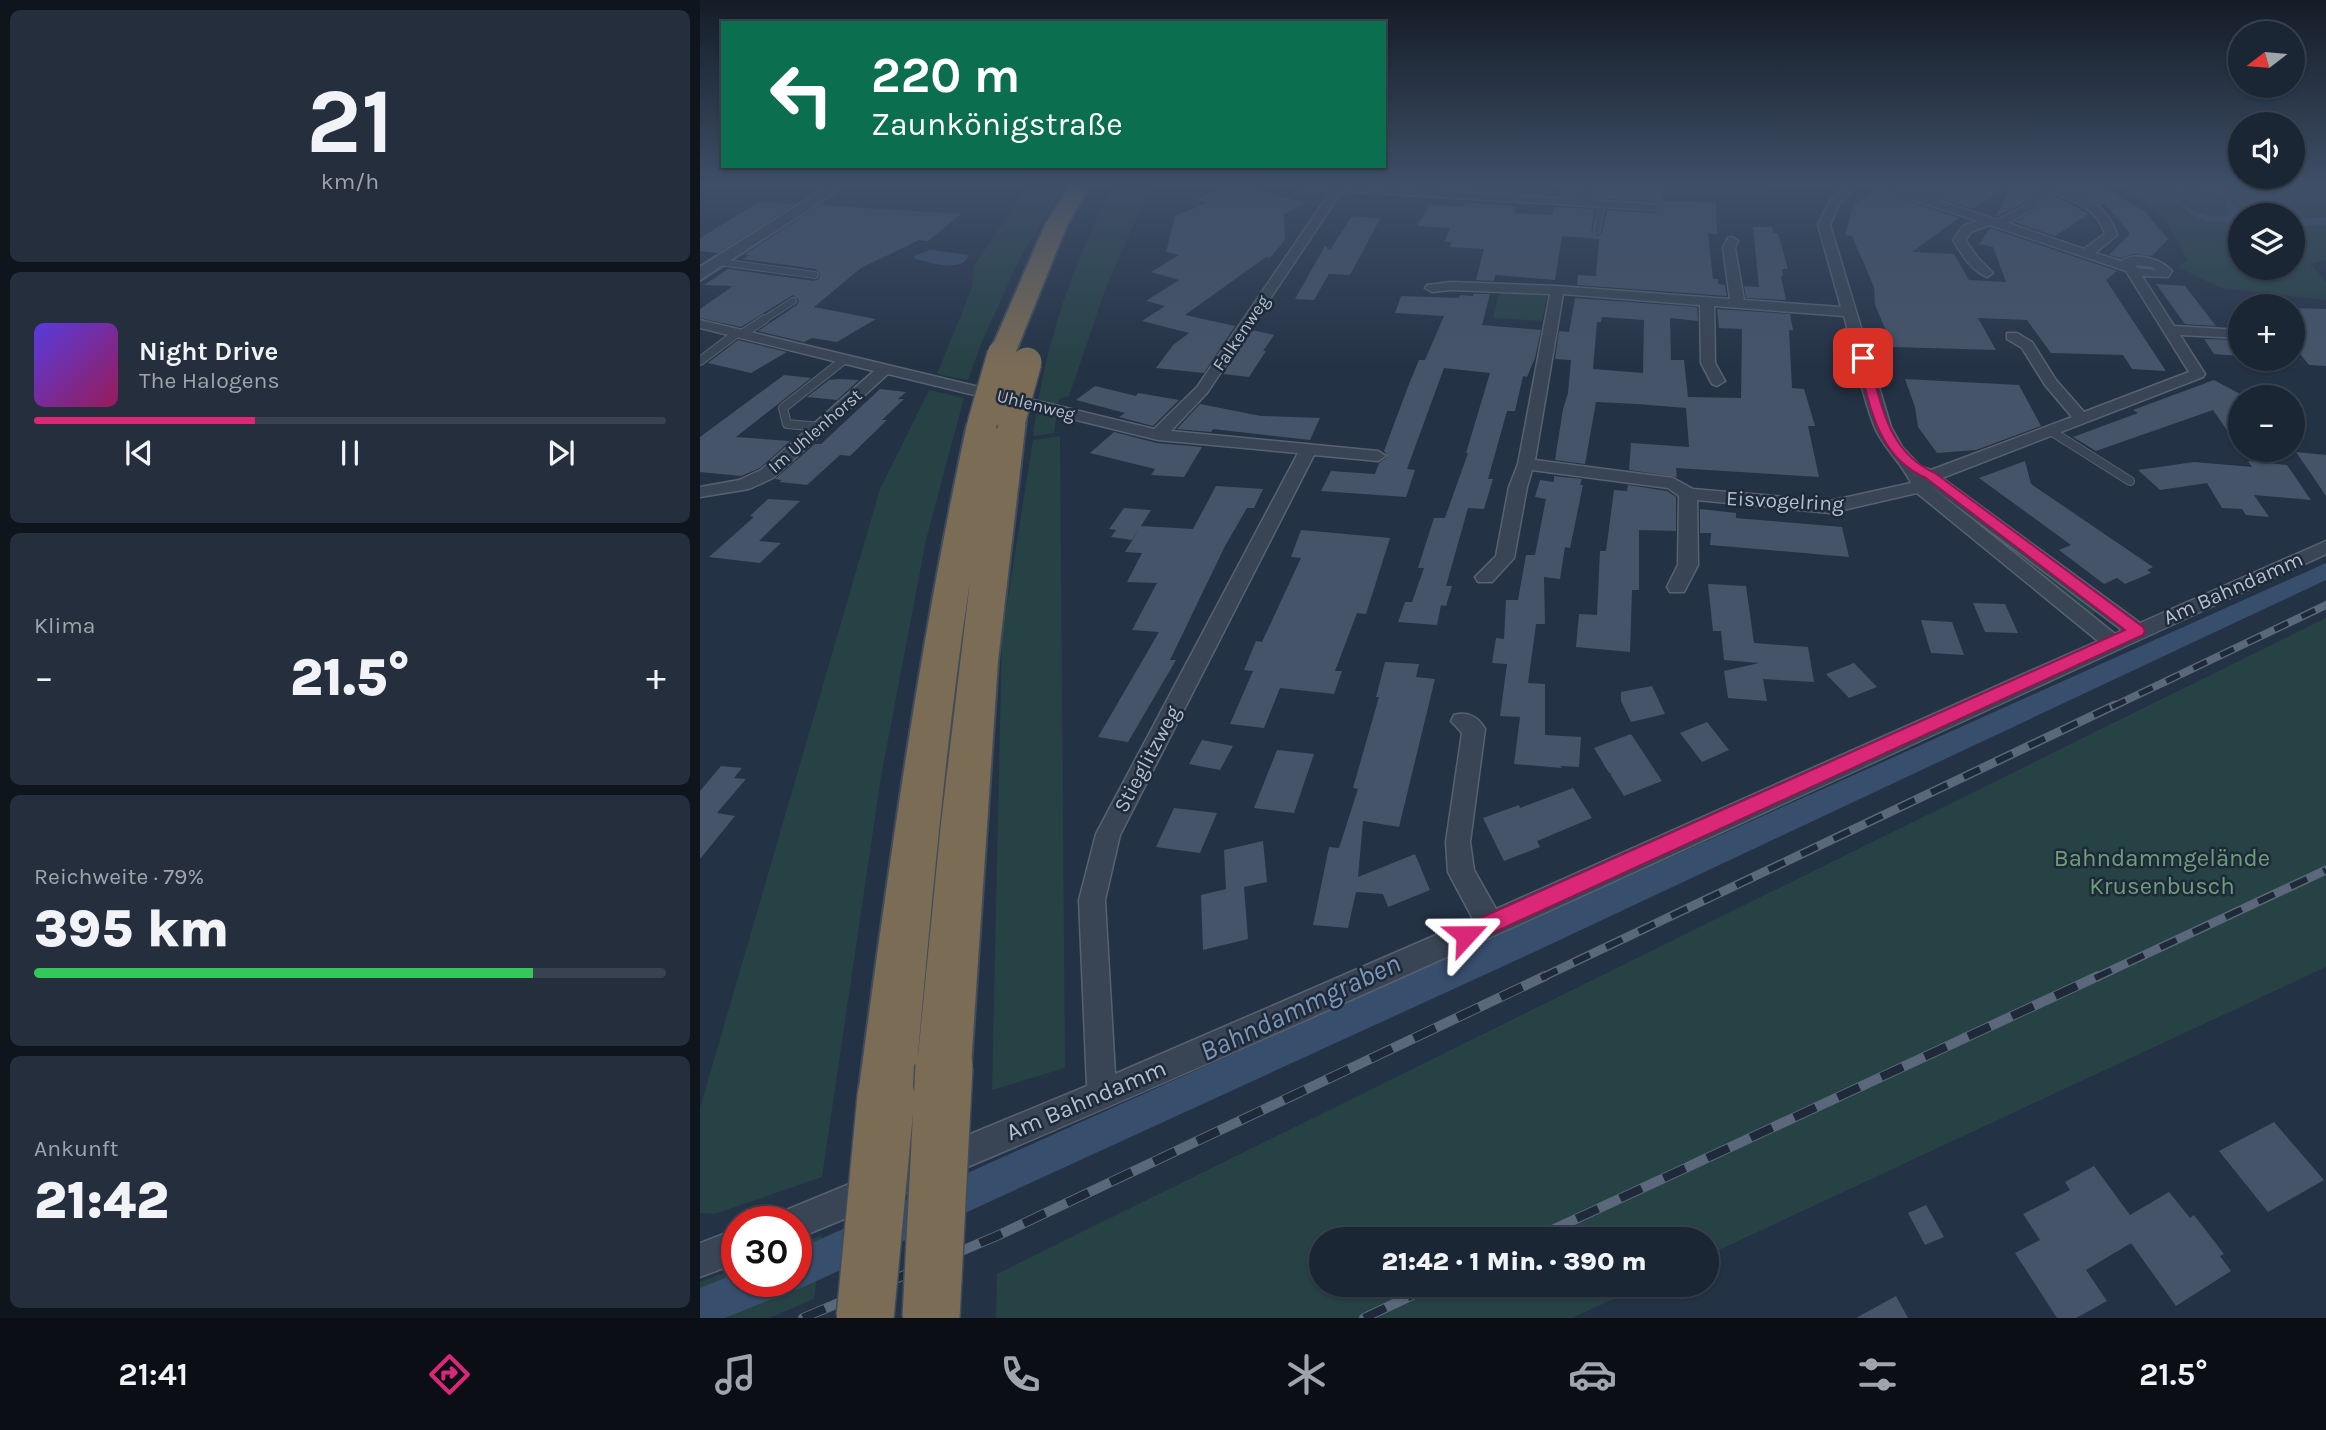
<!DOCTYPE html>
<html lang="de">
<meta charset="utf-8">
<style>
body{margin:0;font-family:Karla,sans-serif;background:#242e3c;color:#f1f3f6;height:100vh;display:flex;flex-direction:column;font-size:26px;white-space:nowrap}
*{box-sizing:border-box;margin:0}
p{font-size:23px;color:#a0a5ac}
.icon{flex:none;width:38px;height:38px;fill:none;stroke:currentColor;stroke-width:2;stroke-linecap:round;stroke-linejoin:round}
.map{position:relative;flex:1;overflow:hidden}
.panel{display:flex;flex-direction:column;gap:10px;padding:10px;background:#0f151d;width:700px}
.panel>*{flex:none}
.hud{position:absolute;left:21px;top:21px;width:665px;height:147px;border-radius:0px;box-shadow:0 2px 5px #0004,0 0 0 2px #39434f;background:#0b6e4f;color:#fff;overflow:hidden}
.needle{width:46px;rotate:254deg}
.controls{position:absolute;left:1528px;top:21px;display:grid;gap:14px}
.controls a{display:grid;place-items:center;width:77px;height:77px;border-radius:50%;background:#1b2634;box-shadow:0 2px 5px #0004,0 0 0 2px #39434f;font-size:35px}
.speed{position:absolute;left:21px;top:1206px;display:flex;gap:14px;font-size:35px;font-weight:700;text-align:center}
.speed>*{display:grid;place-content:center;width:91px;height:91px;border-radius:50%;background:#1b2634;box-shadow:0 2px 5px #0004,0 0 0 2px #39434f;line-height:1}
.speed .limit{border:10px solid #d22;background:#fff;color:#111}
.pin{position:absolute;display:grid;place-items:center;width:60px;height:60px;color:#fff;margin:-30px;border-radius:14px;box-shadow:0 4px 10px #0006}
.me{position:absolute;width:77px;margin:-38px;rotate:66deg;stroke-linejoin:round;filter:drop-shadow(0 0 5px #0008)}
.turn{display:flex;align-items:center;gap:24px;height:147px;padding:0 35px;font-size:32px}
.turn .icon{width:91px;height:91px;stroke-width:2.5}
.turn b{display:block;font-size:49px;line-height:60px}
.big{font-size:52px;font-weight:800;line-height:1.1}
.panel .card{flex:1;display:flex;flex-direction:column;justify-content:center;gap:10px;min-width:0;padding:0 24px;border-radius:10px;background:#242e3c}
.panel .dial{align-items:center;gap:0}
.dial b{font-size:91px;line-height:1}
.song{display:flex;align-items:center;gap:21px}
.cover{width:84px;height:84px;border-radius:10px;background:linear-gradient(135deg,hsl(250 70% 55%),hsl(330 70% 35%))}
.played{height:7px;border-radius:4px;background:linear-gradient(90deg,#db2777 35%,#39434f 35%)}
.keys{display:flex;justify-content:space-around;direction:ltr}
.heat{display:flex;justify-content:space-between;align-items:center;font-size:38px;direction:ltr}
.charge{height:10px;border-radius:5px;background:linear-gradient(90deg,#34c759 79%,#39434f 0)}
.trip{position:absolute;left:609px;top:1227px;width:410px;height:70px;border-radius:35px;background:#1b2634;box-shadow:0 2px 5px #0004,0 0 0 2px #39434f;font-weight:800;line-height:70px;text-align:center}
.menu{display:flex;height:112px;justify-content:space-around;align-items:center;background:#0b0f15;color:#a0a5ac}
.menu .icon{width:49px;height:49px}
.menu .selected{color:#db2777}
.menu b{font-size:32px;color:#f1f3f6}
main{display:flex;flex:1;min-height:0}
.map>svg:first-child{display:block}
.green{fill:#264245}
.water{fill:#374e6d;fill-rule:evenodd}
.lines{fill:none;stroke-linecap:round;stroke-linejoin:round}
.canal{fill:#374e6d;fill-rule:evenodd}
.building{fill:#465469;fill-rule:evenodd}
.service-far1-casing{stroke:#576271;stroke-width:8}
.service-casing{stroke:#576271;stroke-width:10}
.minor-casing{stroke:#576271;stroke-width:3}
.tertiary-casing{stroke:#576271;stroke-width:4}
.motorway-casing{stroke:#414c5b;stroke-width:4}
.service-far1{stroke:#394454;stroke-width:6}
.service{stroke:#394454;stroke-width:8}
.minor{fill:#394454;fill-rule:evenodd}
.tertiary{fill:#394454;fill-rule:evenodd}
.motorway{fill:#7b6c55;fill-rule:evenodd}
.rail-far2-casing{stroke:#5b687b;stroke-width:8}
.rail-far1-casing{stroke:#5b687b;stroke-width:9}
.rail-casing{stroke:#5b687b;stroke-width:10}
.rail-far2{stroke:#1e2939;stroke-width:5;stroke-dasharray:15;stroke-linecap:butt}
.rail-far1{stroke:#1e2939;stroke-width:6;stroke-dasharray:18;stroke-linecap:butt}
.rail{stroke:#1e2939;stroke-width:8;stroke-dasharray:24;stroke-linecap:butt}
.motorway-bridge-far1-casing{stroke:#414c5b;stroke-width:32;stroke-linecap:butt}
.motorway-bridge-casing{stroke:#414c5b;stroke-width:60;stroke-linecap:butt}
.motorway-bridge-far1{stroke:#7b6c55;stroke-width:29}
.motorway-bridge{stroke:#7b6c55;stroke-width:57}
.route{fill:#db2777;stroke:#8e194d;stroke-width:2}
.labels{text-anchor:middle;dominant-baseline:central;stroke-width:5;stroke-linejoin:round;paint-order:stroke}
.far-street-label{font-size:18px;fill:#b6bfcd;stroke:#1e2939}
.street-label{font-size:21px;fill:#b6bfcd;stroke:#1e2939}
.near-park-label{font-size:24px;fill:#6ba077;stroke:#1e2939}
.near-street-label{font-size:24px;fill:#b6bfcd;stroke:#1e2939}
.near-water-label{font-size:28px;font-style:italic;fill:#7c96b7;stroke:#1e2939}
</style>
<main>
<section class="panel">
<div class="card dial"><b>21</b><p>km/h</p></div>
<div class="card">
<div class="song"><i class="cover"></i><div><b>Night Drive</b><p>The Halogens</p></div></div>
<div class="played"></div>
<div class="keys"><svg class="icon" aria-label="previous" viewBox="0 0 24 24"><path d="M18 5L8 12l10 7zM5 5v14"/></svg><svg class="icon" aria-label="pause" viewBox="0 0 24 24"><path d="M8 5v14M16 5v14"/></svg><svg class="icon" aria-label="next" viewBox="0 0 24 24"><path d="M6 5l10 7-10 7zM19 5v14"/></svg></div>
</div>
<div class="card"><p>Klima</p>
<div class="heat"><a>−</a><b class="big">21.5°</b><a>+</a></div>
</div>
<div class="card"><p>Reichweite · 79%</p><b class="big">395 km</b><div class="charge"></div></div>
<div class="card"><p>Ankunft</p><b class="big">21:42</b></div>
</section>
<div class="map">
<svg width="1626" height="1318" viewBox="0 0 1626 1318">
<rect width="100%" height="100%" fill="#243245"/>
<path class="green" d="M329 185H365L320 258 281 344 268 380 237 374 271 290 274 266Z
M414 185H451L407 285 369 396 359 399 354 433 333 436C343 349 373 261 414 185Z
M745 185H852L849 199 742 193Z
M969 185H1062L1064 196 969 194Z
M1419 185H1479L1467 195C1496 218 1501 227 1540 219V268H1592V215H1546L1535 210 1536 208 1514 185H1626V260L1610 264 1626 282V300L1521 288 1478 267 1487 260C1467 216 1458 211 1419 185Z
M1490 185 1519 195 1530 214C1512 222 1483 212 1476 193L1484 186Z
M800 292 847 295 842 321 793 318Z
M229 390 264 398 226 540 181 777 122 1177 15 1214 0 1213V1108L180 489Z
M360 436 365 1068 292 1090 302 635 333 440Z
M1245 494 1398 609 1393 615 1360 592 1240 498Z
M1626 618V967L1006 1256V1239H621V1284L944 1285 872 1318H296L297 1274Z
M122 1235 114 1299 69 1318H0V1282L37 1268V1281H96V1245Z"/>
<path class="water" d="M1479 185H1514L1531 199 1536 210 1546 215H1540V219C1499 227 1497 218 1467 195ZM1490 185 1523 198 1529 214C1512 221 1483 212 1476 193L1484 186Z
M230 250 269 255C261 274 231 262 215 259L214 256Z"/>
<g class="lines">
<path class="canal" d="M1626 217V225L1592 227V219Z
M1626 563V580L832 953 110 1284 96 1290 86 1286 82 1295 25 1318H0V1288L37 1273V1281H96V1250Z"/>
</g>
<path class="building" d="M529 185H542L606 203 584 214 585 240 570 258 566 257 485 315 535 326 504 373 456 368 473 345 489 333 442 321 465 306 446 301 479 280 451 272 479 255 466 252 475 216 507 203 497 199Z
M861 185H881L880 197 858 196Z
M893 185H963V201L1016 202 1017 234 1008 233 1013 279H1018V284L1025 285 1027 296 877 285 878 275 896 276 899 239 862 236 855 280 795 275 794 281 776 280 784 249 750 247 752 242H744L750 228 717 226 730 204 763 207 765 203 788 204 816 207 814 213 852 215 855 207 895 209 891 231 898 236 902 232 907 210 953 213 961 208 953 201 891 198Z
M1192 185H1248L1230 195Z
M1266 185H1311L1273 209 1246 200Z
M1314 185H1330L1337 191 1324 203 1295 217Z
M1355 185H1398L1418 194 1416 195 1444 211 1468 239 1452 256 1433 254 1421 258 1409 255 1430 234 1416 216 1404 203 1401 205 1385 194Z
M1175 190 1259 218 1212 252 1254 254 1269 280 1306 282 1293 247 1279 244 1290 228 1417 271 1406 280 1466 371 1432 369 1423 355 1351 353 1327 320 1278 318 1296 350 1193 347 1175 305 1174 287 1152 236 1145 235 1153 206Z
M1352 195 1389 214 1355 236 1315 222 1335 211Z
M59 202 95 204 18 253 0 251V238Z
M120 205 261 214 228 241 219 240 161 268 114 307 176 319 137 342 112 338 104 342 58 331 97 305 99 300 93 295 41 327 0 318V309L33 286 4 285 28 269 114 281 119 279 120 274 116 269 43 259 49 255H44Z
M652 216 680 219 650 275 629 274 614 300 595 299 625 246 630 250Z
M1053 227H1072L1073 233H1078L1088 269H1082L1083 276H1081L1086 300 1046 298 1044 286 1059 287Z
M1456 284 1485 286 1516 326 1485 324Z
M773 294H790L782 325 841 330 835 358 827 377 823 376 815 411H807L788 479H793L784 509 768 508 746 586H752L746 606 741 605 737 625 698 622 705 602H712L724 568H718L734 518H745L768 453H766L790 373 744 368 707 469 715 470 706 497 621 491 631 471 675 474 679 463 688 457 684 451 709 384 719 360H725L744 316 695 313 701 296 759 298 760 295 773 296Z
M875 298 997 307 998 321 970 318 971 360H984L988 397 1041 398 1042 329 1019 328 1017 309 1090 314 1093 330H1089L1092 388 1104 389 1115 426H1108L1119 477 976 468 977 477 929 470 931 443 989 447 986 408 937 404 896 402 885 464 855 460 863 409 868 393 871 360 855 359 859 331 869 332ZM902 317 944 320 943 373 893 369 897 322H901Z
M1592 308 1626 309V366L1609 365 1592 344Z
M552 330 574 335 563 351H566L549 377 523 374Z
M1504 339 1536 340 1540 346V356L1514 354Z
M38 340 87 352 51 373 8 363Z
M84 375 111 378 36 437 90 441 60 468 41 476 0 472V437Z
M139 379 159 380 137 400 107 397 129 380Z
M1205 379 1319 385 1341 426 1276 450 1237 453 1218 427 1215 407Z
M1514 380 1540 394V449L1513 410 1396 451 1373 437 1438 413 1433 410Z
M395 386 436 396 438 393 479 400 453 426 419 417 425 413 376 400Z
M180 389 206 392 198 399H204L182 420H187L150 456 140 455 107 485 79 482 82 480 75 479 115 444H121Z
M500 404 561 416 620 418 610 440 513 429 511 432 477 429Z
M414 432 457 443 502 447 484 477 451 475 455 469 390 453Z
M1596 452 1626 455V496Z
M1325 461 1331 484 1453 567 1447 570 1451 573 1425 584 1417 578 1404 584 1359 550 1371 545 1279 478Z
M1548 461 1587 465 1611 500 1554 495 1569 517 1546 515 1542 509 1522 508 1507 483 1460 490 1438 470 1494 462 1552 467Z
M854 476 882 479 880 485H883L870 548 865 547 860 579 844 577 845 624H836L828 683 845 684V735L881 737 879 767 860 766 862 768 814 764 820 717 800 716 807 664 792 663 796 638 804 639 806 600H818L826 555H835L846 499 835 497 840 480 854 482Z
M928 485 967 491 976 497V531L939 530V590H932L930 652 876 647 879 614 897 615 900 551H906L914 490 927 491Z
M516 486 563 489 554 508H547L525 546 470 660H476L428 742 398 737 459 632 432 630 457 583 427 582 442 553 425 552 440 528 432 540 411 537 416 530 409 529 424 508 451 510 441 526 493 529Z
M68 499 100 501 59 541 81 543 60 563 9 557 54 517 50 516Z
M1000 509 1036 513V518L1142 527 1149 557 1010 545 1011 533H1000Z
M601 530 690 538 666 614 657 613 635 671H642L634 694 580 688 564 728 530 724 553 671 544 670 556 641 562 642 601 558 591 557Z
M1008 584 1046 586 1054 643 1108 647 1114 682 1063 679 1067 701 1028 698 1024 671 1059 663 1024 660 1021 631H1013Z
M1273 603 1305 604 1318 633 1285 632Z
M1221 620 1252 622 1264 655 1231 653Z
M685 662 719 664 716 677 735 679 699 827 663 821 658 877 715 854 730 890 688 907 683 894 656 892 648 928 613 925 629 847 639 848 658 789 653 788 679 697H676Z
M1154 663 1177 687 1149 698 1126 674Z
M952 686 965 714 931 722 921 701V692Z
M1007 722 1029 750 1002 762 980 733Z
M931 734 962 781 924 796 910 774 912 773H909L894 748Z
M502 740 533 746 520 770 489 764Z
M577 750 614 754 594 813 554 808Z
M21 766 42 768 34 778 46 779 17 813 35 816 0 859V791Z
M873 788 892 818 837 841 840 847 804 861 783 818 819 805 820 808Z
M474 808 517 813 500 853 456 847Z
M563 841 567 882 544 887 548 939 503 950 501 895 526 889 524 850Z
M1574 1122 1624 1180 1568 1212 1519 1151Z
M1394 1166 1430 1215 1469 1192 1490 1218 1494 1215 1524 1254 1520 1256 1531 1271 1476 1306 1431 1243 1386 1270 1407 1301 1376 1318H1357L1315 1253 1340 1240 1323 1214 1370 1190 1365 1182Z
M1226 1205 1244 1237 1225 1245 1208 1213Z
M1196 1296 1208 1318H1156Z"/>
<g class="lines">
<defs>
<path id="service-far1" d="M734 194 738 185
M885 203 887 185
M897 230 902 204
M19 262 115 275
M62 321 93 301"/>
<path id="service" d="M42 334 65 319
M0 361 37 333
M121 427 87 424 83 408 145 359
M1351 431 1430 481"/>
<path id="minor" d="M588 185H640L953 204 959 207 953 210 642 191 507 393 471 431 678 451 686 456 678 461 614 455 420 835 405 900 415 1074 773 919 748 872 746 842 762 733 751 721 754 715C767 711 779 717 785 729L770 842 774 870 796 909 1398 641 1217 493 1130 513 997 500 998 565 984 592H970L967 587 978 565 979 496 968 488 832 470 827 487 814 558 792 582H778L775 577 796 556 809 487 818 464 850 294 751 290 732 292 725 288 727 285 751 282 857 286 1030 299 1023 248 1028 238 1032 237 1038 241 1035 248 1044 300 1141 307 1118 225 1129 202 1146 185H1157L1139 204 1130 225 1191 427 1202 447 1221 467 1231 470 1372 417 1345 385 1322 348 1307 339V333H1317L1332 342 1356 380 1384 412 1489 372 1426 271 1290 225 1271 232 1265 240 1278 258 1293 273 1287 277C1271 271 1262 254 1253 240L1263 226 1278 221 1167 185H1184L1230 198 1252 185H1264L1240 201 1297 220 1326 205 1341 190 1332 185C1366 185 1407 199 1417 235L1395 253 1421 261C1435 251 1461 259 1472 271L1468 277 1442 276 1474 326 1540 330V338L1480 335 1505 374 1503 377 1242 478 1440 623 1626 541V554C1118 787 612 1026 96 1239V1222H80L84 1211 387 1086 379 900 396 834 598 453 458 440 188 374 73 478 49 489 0 497V487L39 480 61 470 174 371 0 328V320L454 429 497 387 631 191 594 188ZM1351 192C1374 200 1398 209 1405 234L1384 249 1308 223 1334 209ZM1436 265 1452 267 1456 270 1437 268ZM863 294 1000 305 1001 363 1012 384 1017 386 1025 381 1015 363 1014 306 1144 316C1154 352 1161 393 1175 428 1184 449 1202 463 1211 483L1130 501 993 489 973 478 835 460ZM1228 484 1422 630 1415 634Z
M37 1229V1263L0 1277V1243Z"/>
<path id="tertiary" d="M130 185H146L0 280V267Z"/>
<path id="motorway" d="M370 185H390L367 225 315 354 311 360 302 362 293 360 289 354 345 225Z
M311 411 321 414 326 420 298 661 271 1066 263 1085 244 1093 225 1085 217 1066 241 823 270 581C244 751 230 924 214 1096L206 1116 186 1124 166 1116 158 1096C188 871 219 646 267 424L272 418 282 415 292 418 296 423 301 414Z"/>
</defs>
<use href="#service-far1" class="service-far1-casing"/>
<use href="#service" class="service-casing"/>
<use href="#minor" class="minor-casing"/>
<use href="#tertiary" class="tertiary-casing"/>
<use href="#motorway" class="motorway-casing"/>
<use href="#service-far1" class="service-far1"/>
<use href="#service" class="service"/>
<use href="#minor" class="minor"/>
<use href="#tertiary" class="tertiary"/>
<use href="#motorway" class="motorway"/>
<defs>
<path id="rail-far2" d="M1412 707 1626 605"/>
<path id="rail-far1" d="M841 978 1415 705
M1395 978 1626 870"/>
<path id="rail" d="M833 1239 1398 976
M103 1318 299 1235 845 976
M664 1318 736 1284"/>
</defs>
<use href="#rail-far2" class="rail-far2-casing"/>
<use href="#rail-far1" class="rail-far1-casing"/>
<use href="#rail" class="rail-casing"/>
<use href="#rail-far2" class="rail-far2"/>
<use href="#rail-far1" class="rail-far1"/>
<use href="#rail" class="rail"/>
<defs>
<path id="motorway-bridge-far1" d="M311 420 327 362
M282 424 302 354"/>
<path id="motorway-bridge" d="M165 1318 186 1096
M231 1318 244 1066"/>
</defs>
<use href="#motorway-bridge-far1" class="motorway-bridge-far1-casing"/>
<use href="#motorway-bridge" class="motorway-bridge-casing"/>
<use href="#motorway-bridge-far1" class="motorway-bridge-far1"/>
<use href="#motorway-bridge" class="motorway-bridge"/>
</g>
<linearGradient id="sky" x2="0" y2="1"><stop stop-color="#141c26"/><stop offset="0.5" stop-color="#3f4f68"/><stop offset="1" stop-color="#3f4f68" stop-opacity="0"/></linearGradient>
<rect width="1626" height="369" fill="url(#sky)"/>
<path class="route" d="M1163 355 1168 358C1182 404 1187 452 1235 473L1443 627 1445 631 1443 635 773 942 766 945 758 942 755 935 758 928 1425 630 1226 478C1176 456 1171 406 1157 358Z"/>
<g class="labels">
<g class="far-street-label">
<text transform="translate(541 333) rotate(-56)">Falkenweg</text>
<text transform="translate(336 405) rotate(14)">Uhlenweg</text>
<text transform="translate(115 431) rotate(-41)">Im Uhlenhorst</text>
</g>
<g class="street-label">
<text transform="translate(1085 501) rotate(3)">Eisvogelring</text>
<text transform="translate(1533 588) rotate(-24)">Am Bahndamm</text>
<text transform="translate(447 759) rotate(-62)">Stieglitzweg</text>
</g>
<g class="near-park-label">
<text x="1462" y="858">Bahndammgelände<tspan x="1462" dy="28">Krusenbusch</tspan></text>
</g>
<g class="near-street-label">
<text transform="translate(386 1100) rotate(-23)">Am Bahndamm</text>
</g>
<g class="near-water-label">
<text transform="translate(600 1007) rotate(-25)">Bahndammgraben</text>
</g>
</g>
</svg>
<div class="controls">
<a><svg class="needle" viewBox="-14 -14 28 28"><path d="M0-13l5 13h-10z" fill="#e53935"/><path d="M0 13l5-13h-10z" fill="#a0a5ac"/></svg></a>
<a><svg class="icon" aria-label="sound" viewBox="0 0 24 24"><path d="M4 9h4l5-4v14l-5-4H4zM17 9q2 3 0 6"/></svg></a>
<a><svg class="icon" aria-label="layers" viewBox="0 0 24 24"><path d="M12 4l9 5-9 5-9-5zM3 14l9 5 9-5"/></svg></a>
<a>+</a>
<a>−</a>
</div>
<div class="speed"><div class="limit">30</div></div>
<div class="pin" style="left:1163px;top:358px;background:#d93025"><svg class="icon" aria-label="arrive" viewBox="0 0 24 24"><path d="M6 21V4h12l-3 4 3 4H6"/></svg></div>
<svg class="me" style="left:766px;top:935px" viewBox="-20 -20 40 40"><path d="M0-17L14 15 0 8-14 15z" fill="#db2777" stroke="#fff" stroke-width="4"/></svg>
<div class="trip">21:42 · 1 Min. · 390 m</div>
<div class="hud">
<div class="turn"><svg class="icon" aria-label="left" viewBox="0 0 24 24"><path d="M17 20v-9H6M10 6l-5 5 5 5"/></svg><div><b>220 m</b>Zaunkönigstraße</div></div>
</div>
</div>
</main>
<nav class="menu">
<b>21:41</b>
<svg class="icon selected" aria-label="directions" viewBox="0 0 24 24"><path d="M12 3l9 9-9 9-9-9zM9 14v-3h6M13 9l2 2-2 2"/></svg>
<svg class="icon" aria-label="music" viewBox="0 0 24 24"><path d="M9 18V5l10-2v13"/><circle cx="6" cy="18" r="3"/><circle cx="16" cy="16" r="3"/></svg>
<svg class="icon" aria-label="phone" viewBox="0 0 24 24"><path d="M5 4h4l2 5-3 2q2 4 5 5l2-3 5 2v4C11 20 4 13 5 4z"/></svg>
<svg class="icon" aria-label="climate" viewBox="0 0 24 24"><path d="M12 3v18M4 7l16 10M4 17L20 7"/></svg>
<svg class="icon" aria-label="car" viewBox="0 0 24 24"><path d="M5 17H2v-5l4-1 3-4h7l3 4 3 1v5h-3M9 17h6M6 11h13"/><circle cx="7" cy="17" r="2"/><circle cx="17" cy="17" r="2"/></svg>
<svg class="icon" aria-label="filters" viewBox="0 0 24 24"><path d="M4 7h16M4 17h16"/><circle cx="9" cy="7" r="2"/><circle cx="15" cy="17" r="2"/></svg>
<b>21.5°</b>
</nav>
